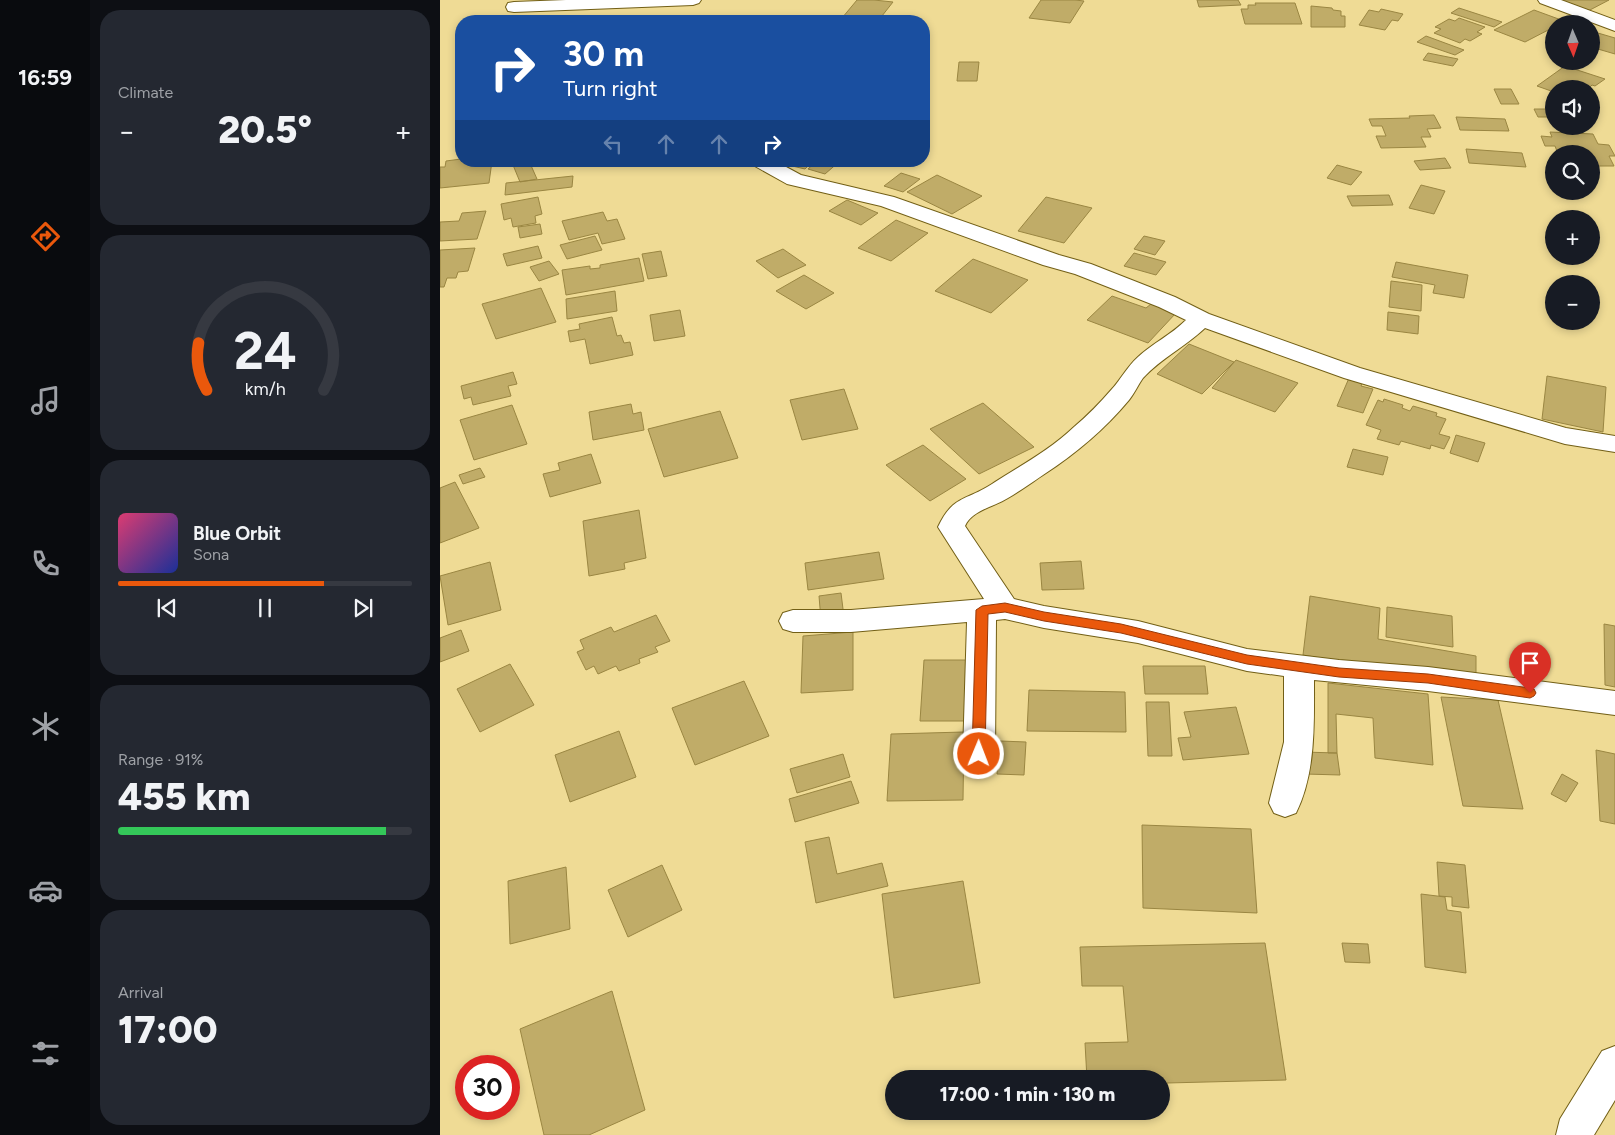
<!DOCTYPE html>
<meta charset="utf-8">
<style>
body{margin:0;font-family:Figtree,sans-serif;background:#242831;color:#f1f3f6;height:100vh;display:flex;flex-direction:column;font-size:19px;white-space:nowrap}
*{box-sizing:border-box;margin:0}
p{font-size:16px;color:#9ea1a6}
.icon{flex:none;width:28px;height:28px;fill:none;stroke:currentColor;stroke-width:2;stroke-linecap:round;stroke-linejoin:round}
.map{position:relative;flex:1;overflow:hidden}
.panel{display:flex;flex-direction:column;gap:10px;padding:10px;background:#0d0f14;width:350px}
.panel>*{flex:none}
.hud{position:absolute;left:15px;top:15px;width:475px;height:152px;border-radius:20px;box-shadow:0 2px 8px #0003;background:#1a4fa0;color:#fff;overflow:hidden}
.needle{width:32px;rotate:178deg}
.controls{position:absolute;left:1105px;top:15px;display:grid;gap:10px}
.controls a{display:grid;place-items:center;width:55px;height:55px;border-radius:50%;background:#171b24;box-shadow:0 2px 8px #0003;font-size:25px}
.speed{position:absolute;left:15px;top:1055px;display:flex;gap:10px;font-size:25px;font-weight:700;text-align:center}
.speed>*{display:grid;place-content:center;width:65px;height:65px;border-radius:50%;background:#171b24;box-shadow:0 2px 8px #0003;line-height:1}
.speed .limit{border:8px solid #d22;background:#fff;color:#111}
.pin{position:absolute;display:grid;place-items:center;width:42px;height:42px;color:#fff;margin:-51px -21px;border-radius:50% 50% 50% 0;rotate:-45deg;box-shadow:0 0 5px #0007}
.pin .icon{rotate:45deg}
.me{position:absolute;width:55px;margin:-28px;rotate:1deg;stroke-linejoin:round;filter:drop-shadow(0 0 4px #0008)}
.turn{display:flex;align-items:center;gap:18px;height:105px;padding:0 25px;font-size:22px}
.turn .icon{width:65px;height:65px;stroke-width:2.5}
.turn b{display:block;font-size:35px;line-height:42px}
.lanes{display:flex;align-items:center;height:48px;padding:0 25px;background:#0003;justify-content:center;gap:25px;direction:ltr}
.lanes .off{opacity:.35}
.big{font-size:38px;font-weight:800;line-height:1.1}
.panel .widget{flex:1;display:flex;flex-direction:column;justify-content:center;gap:8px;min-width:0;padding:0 18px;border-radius:20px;background:#242831}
.panel .dial{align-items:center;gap:0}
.dial svg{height:130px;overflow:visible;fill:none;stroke:#363941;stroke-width:7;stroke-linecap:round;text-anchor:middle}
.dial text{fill:#f1f3f6;stroke:none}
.song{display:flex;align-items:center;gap:15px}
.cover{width:60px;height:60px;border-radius:8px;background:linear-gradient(135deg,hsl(340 70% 55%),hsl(230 70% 35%))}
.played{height:5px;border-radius:2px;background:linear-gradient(90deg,#ea580c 70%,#363941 70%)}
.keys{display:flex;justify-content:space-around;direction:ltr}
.heat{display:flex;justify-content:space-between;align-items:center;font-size:28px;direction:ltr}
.charge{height:8px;border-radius:4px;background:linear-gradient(90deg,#34c759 91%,#363941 0)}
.trip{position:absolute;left:445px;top:1070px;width:285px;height:50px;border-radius:25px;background:#171b24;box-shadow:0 2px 8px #0003;font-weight:800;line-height:50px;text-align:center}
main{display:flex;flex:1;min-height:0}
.tabs{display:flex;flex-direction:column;width:90px;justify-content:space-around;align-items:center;background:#090b0e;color:#9ea1a6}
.tabs .icon{width:35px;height:35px}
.tabs .selected{color:#ea580c}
.tabs b{font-size:22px;color:#f1f3f6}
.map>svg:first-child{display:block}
.building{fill:#c0ac68;stroke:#9a8642}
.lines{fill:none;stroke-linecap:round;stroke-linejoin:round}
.street-casing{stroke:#725f16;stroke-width:2}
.street{fill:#fff;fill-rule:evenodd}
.route{fill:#ea580c;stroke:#983908}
</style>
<main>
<nav class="tabs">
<b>16:59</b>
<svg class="icon selected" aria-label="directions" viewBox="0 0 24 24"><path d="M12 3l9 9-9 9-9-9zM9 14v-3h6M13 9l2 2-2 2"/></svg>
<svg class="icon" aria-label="music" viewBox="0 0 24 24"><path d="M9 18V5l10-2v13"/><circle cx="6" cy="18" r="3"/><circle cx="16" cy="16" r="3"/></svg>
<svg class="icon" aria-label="phone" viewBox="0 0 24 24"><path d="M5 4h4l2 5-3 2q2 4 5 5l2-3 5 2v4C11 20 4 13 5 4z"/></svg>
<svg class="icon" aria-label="climate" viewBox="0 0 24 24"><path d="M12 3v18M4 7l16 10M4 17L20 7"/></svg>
<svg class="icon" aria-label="car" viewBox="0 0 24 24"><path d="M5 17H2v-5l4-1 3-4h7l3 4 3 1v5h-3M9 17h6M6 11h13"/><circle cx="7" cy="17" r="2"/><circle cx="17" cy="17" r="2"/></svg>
<svg class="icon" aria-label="filters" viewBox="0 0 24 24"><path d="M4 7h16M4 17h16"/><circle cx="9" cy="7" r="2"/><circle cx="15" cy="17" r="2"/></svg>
</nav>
<section class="panel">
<div class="widget"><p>Climate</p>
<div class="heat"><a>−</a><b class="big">20.5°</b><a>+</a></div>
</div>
<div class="widget dial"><svg viewBox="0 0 100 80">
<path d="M14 69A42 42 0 1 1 86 69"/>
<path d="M14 69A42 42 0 0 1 9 40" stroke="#ea580c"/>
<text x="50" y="56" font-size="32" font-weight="700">24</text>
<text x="50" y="72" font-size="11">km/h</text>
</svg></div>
<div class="widget">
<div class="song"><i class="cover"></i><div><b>Blue Orbit</b><p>Sona</p></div></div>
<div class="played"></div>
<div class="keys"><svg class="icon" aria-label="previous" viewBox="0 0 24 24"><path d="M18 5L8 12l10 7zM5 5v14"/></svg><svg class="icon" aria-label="pause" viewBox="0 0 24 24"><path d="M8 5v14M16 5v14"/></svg><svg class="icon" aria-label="next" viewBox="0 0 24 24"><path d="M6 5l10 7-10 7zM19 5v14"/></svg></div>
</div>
<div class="widget"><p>Range · 91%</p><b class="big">455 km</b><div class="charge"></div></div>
<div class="widget"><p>Arrival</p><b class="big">17:00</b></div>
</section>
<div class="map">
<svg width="1175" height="1135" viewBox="0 0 1175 1135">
<rect width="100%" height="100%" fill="#efdb95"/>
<path class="building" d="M417 0H434L453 2 438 21 402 18Z
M601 0H635L644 1 630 23 589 18Z
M757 0H798L801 5 759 7Z
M1120 0H1169L1148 11Z
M815 3H855L862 24H805L801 9H808V5H816Z
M871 6 892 8 893 10 901 11V16H905V27H871Z
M1019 8 1062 22 1054 27 1011 13Z
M941 9 963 14 958 21 952 20 945 30 919 25 929 10 939 12Z
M1094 10 1124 21 1114 24V27L1085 42 1054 30Z
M1019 18 1045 27 1037 32 1042 34 1030 41 1025 39 1020 43 994 33 1001 29 995 27 1009 19 1015 21Z
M1151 31 1175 38V54L1151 47Z
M986 36 1024 50 1015 55 977 42Z
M988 53 1018 59 1013 66 983 60Z
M519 62H539L537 81H517Z
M1125 66 1165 79 1155 86 1152 85 1148 89H1114V92L1097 86Z
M1054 89H1071L1079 104H1061Z
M1094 109H1114V117H1098Z
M994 115 1001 128 987 129 991 137H981L986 147 941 148 936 136H946L942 126H932L929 119 970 118 969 116Z
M1016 117 1065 119 1069 131 1020 130Z
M1110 132 1153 134 1158 144 1169 145 1175 156H1169L1174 166H1152L1151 154H1118L1115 146H1105L1101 136 1112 137Z
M1026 149 1082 153 1086 167 1029 163Z
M1005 158 1011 168 980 170 974 161Z
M21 159V161H29V164L52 161 49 183 0 188V167H5L6 161Z
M89 161 97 179 80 182 73 165Z
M331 161H373L365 169Z
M377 161H400L385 174 368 169Z
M897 165 922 172 911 185 887 178Z
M461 173 480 179 463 192 444 186Z
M497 175 542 196 512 214 467 192Z
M133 176 132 187 65 195 66 183Z
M981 185 1005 191 994 214 969 208Z
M949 195 953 205 912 206 907 196Z
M98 197 102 214 95 216 96 223 73 227 71 218 64 220 61 204Z
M606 197 652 208 624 243 578 231Z
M407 200 438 213 421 225 389 211Z
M46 211 37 239 0 241V222L19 221 22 213Z
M163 212 167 221 177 219 185 239 162 244 158 233 129 240 122 221Z
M456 220 488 233 451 261 418 248Z
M100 224 102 234 80 238 78 227Z
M155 236 162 250 127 259 120 245Z
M704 236 725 241 715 255 694 249Z
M98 246 102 258 67 266 63 254Z
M35 248 28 271 18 272 16 278H7L4 287H0V250Z
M343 249 366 265 338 278 316 261Z
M221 251 227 276 208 279 202 254Z
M694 253 726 262 716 275 684 266Z
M199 258 204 281 126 295 122 270 150 266V269L160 268V265Z
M533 259 588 280 551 313 495 291Z
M109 261 119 274 99 281 90 267Z
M956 262 1028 275 1024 298 993 293 995 285 952 277Z
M364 275 394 293 366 309 336 291Z
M951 281 982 285 981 311 949 307Z
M101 288 116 322 56 339 42 304Z
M175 291 177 311 127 319 126 299Z
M672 296 706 308 711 304 736 313 708 343 647 320Z
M240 310 245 336 214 341 210 315Z
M948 312 979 316 978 334 947 330Z
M172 317 177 336 181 335 184 343 190 342 193 355 150 364 145 339 130 342 128 331 140 329 139 324Z
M749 344 794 362 762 394 717 374Z
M796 360 858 383 835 412 772 388Z
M73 372 77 384 68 386 71 396 33 405 31 397 24 399 21 386Z
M1107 376 1166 387 1163 432 1102 419Z
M909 378 923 381 921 386 933 389 923 413 897 406Z
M404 389 418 429 362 440 350 400Z
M944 399 963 405 962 408 970 411 973 406 997 413 996 416 1006 419 999 434 1010 437 1004 449 991 445 990 449 961 441 959 445 937 439 941 430 926 425 938 400 943 402Z
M543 403 594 447 539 474 490 429Z
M191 404 193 414 201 412 204 430 153 440 149 412Z
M72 405 87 444 34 460 20 420Z
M280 411 298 458 224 477 208 429Z
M1016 435 1045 443 1038 462 1010 453Z
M483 445 526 479 490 501 446 465Z
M913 449 948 457 943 475 907 467Z
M151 454 161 483 110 497 103 474 120 470 118 463Z
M40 468 45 477 23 484 19 475Z
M15 482 39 528 0 543V488Z
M199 510 206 558 184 563 185 569 149 576 143 521Z
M439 552 444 579 368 590 365 563Z
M641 561 644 589 602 590 600 563Z
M50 562 61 610 8 625 0 576Z
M401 593 404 617 381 620 379 596Z
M870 596 940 608 938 639 1036 656V685L863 655Z
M947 607 1012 616 1013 647 946 637Z
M216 615 230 641 215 647 218 652 199 659 200 663 179 671 176 666 158 674 154 666 146 670 137 652 144 649 140 640 171 627 174 632Z
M1164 624 1175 626V687L1165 685Z
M21 630 29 651 0 662V638Z
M413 632V690L361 693 363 636Z
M484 660H534L532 721H480Z
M70 664 94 705 40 732 17 689Z
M703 666H765L768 694H705Z
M304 681 329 736 255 765 232 708Z
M888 683 988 694 993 765 935 758 933 718 896 714 897 753H888Z
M589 690 685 692 686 732 587 731Z
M1001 697 1058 700 1083 809 1023 806Z
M706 702H729L732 756H708Z
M796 707 809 754 743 760 738 738 751 737 744 712Z
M179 731 196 777 130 802 115 755Z
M524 732 523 800 447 801 451 734Z
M560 741 586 742 584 775 557 774Z
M1156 750 1175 754V824L1160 821Z
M863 752 897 753 900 775 865 774Z
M403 754 410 777 357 793 350 769Z
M1122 774 1138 783 1126 802 1111 794Z
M411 781 419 803 355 822 349 799Z
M702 825 811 829 817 913 703 908Z
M389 837 397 874 442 863 448 886 376 903 365 842Z
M997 862 1025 865 1029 908 1012 906V897L999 896Z
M222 865 242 910 188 937 168 890Z
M126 867 130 929 70 944 68 881Z
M523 881 540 983 454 998 442 894Z
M981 894 1005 897 1007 910 1021 912 1026 973 985 967Z
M825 943 846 1080 727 1083 728 1095H721V1079H647L645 1043 688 1042 683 986H642L640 947Z
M902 943 928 944 930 963 905 962Z
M172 991 205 1110 149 1135H104L80 1029Z"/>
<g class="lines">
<defs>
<path id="street" d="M126 0H261L259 3 253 5 74 12 68 11 66 7 68 3 74 2Z
M1098 0H1121L1175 20V31L1100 3Z
M310 161H335L361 175 454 197 619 255 651 264 735 297 769 314 920 368 1126 428 1175 436V452L1125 444 904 378 765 328C745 347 721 358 703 378 698 385 694 394 689 400 664 430 635 454 603 475 591 483 580 491 568 498 554 507 532 510 525 526L574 599 604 606 698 621 807 649 899 660 988 667 1175 691V715L988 691 874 680C874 723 876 773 856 813L845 817 834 813 829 803 844 742V676L807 671 698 643 604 628 565 619 556 620 555 754 550 763 539 767 528 763 523 754 527 622 411 632H353L343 629 339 621 343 613 353 610H411L544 599 498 527C513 495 526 501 552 484 580 466 610 450 634 427 647 416 660 403 672 389 681 379 687 367 698 357 713 343 731 335 746 320L719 307 635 274 603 265 441 206 347 184 313 165Z
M1175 1046V1100L1154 1135H1116L1120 1119 1162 1051Z"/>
</defs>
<use href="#street" class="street-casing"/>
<use href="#street" class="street"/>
</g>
<path class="route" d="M565 603 604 612 681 624 807 655 899 668 988 674 1090 688 1094 689 1096 693 1094 696 1090 698 988 683 899 677 807 664 681 633 604 621 565 612 548 614 545 754 543 758 539 760 534 758 532 754 536 610 542 606Z"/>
</svg>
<div class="controls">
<a><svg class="needle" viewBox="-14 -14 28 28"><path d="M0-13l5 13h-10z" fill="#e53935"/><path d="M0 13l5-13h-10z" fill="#9ea1a6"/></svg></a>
<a><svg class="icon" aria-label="sound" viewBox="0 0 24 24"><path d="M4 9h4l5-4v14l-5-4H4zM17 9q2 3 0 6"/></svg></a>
<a><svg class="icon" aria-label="search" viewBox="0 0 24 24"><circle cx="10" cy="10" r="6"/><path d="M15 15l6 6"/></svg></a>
<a>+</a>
<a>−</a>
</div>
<div class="speed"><div class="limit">30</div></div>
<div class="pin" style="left:1090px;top:693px;background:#d93025"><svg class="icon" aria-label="arrive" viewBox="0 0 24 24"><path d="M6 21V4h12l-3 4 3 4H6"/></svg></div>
<svg class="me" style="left:539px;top:754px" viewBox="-20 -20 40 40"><circle r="17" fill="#ea580c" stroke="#fff" stroke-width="3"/><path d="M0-11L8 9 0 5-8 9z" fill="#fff"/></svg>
<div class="trip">17:00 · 1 min · 130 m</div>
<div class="hud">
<div class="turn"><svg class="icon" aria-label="right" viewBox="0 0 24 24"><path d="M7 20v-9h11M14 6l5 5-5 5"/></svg><div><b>30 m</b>Turn right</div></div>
<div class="lanes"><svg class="icon off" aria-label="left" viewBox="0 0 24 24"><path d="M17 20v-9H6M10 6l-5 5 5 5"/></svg><svg class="icon off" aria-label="ahead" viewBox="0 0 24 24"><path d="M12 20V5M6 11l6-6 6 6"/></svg><svg class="icon off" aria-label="ahead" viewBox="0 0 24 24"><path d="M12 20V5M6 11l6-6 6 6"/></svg><svg class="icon" aria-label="right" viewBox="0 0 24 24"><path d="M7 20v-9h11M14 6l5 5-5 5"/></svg></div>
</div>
</div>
</main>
